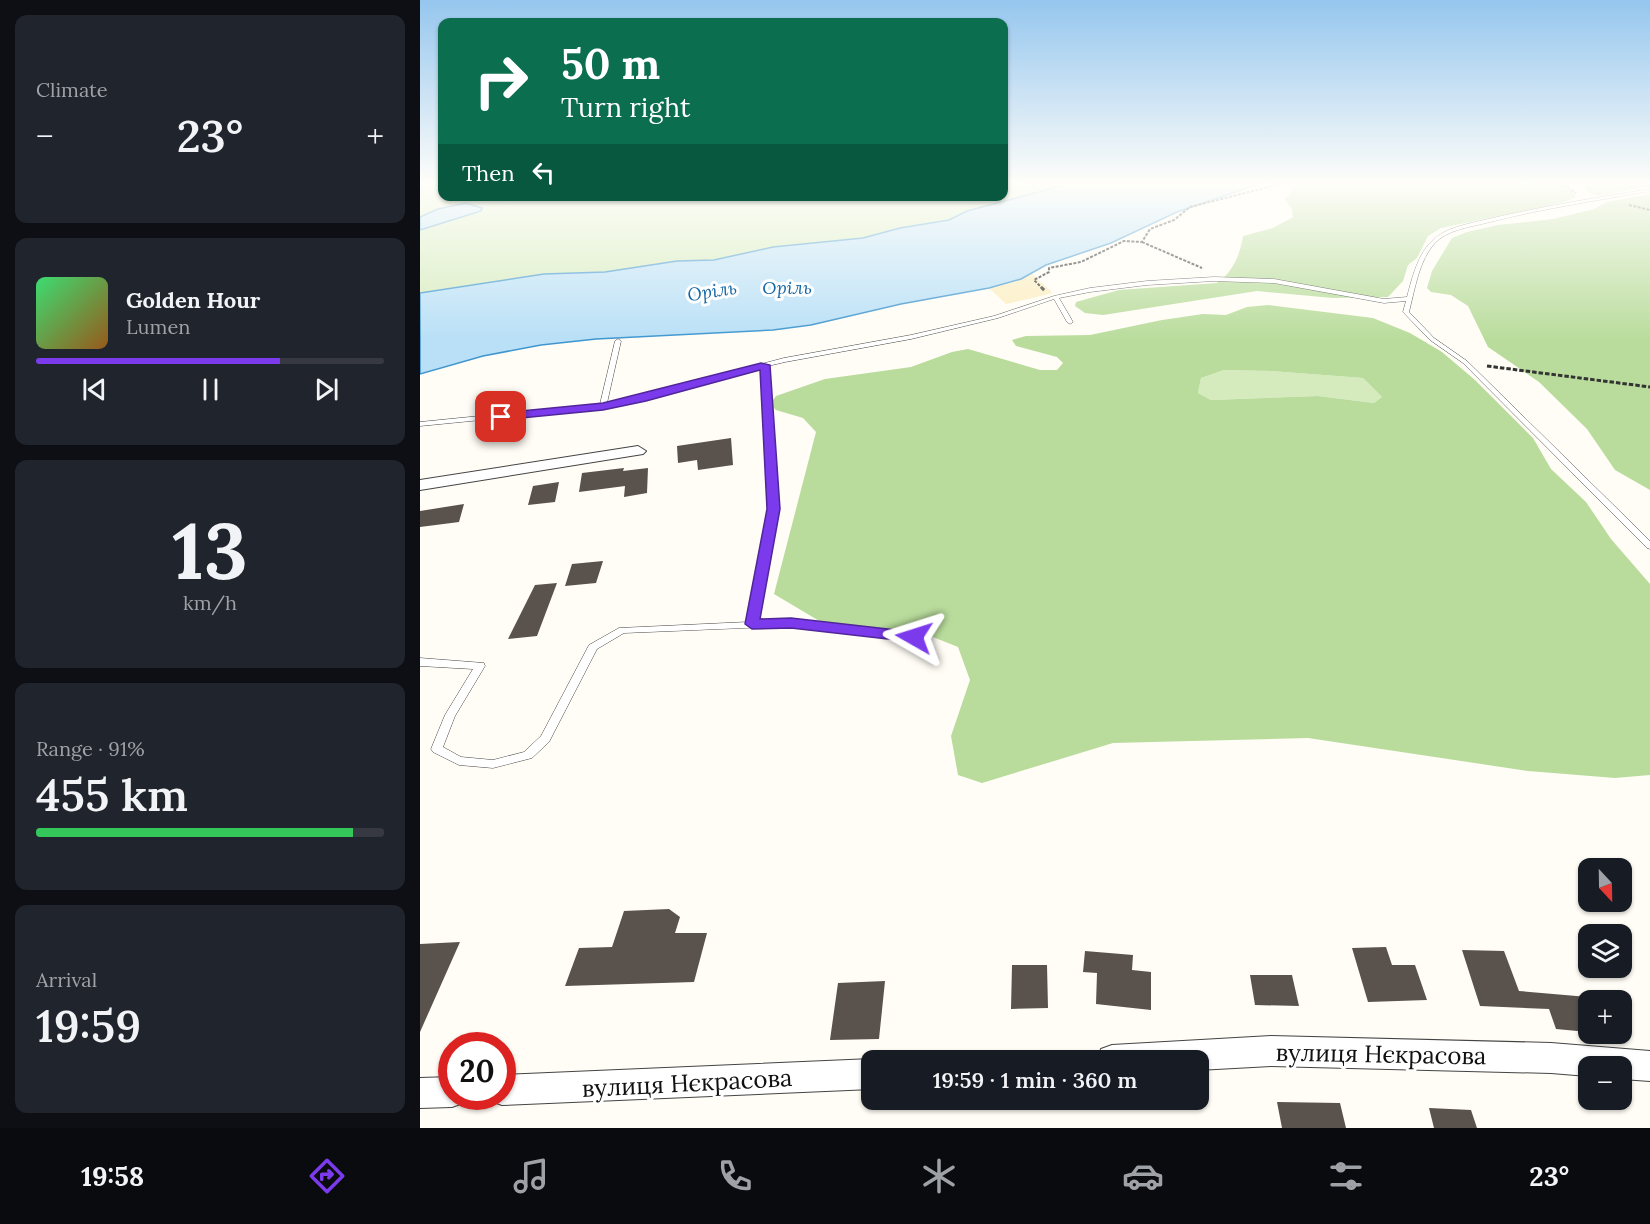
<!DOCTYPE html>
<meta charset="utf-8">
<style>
body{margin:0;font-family:Lora,serif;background:#20242c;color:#f1f3f6;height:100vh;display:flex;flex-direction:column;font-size:22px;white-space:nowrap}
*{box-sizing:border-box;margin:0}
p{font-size:20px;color:#9ea1a6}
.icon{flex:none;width:33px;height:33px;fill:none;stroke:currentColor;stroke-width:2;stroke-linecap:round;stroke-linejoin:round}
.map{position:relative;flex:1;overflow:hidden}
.drawer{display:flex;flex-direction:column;gap:15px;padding:15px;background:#0d0f14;width:420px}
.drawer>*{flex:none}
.hud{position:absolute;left:18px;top:18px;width:570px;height:183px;border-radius:12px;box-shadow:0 2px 4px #0004;background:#0b6e4f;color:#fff;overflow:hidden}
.needle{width:39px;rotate:158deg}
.tools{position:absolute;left:1158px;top:858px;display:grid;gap:12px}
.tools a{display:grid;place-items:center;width:54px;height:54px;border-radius:12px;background:#171b24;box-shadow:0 2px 4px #0004;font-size:30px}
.speed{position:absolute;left:18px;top:1032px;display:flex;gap:12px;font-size:30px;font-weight:700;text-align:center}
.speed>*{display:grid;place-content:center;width:78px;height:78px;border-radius:50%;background:#171b24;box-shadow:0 2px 4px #0004;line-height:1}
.speed .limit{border:9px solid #d22;background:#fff;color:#111}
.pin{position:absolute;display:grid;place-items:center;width:51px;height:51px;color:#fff;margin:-26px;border-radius:12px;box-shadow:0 3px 9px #0006}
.me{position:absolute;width:66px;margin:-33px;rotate:276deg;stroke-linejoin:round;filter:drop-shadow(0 0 4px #0008)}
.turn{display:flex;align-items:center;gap:21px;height:126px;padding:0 24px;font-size:27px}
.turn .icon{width:78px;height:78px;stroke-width:2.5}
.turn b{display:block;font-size:42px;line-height:51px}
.then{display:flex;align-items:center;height:57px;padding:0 24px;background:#0003;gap:12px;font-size:22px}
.big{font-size:45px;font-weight:600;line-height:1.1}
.drawer .tile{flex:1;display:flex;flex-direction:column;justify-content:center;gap:9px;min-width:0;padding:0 21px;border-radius:12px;background:#20242c}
.drawer .dial{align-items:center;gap:0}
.dial b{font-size:78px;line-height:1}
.song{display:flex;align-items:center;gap:18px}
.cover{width:72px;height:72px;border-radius:9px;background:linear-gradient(135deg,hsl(140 70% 55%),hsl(30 70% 35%))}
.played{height:6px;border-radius:3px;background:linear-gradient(90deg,#7c3aed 70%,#363941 70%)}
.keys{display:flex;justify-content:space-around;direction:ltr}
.heat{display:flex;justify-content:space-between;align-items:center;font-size:33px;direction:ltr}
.charge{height:9px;border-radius:4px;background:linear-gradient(90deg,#34c759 91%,#363941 0)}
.trip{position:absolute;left:441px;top:1050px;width:348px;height:60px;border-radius:12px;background:#171b24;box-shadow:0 2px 4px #0004;font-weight:600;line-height:60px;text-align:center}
.tabs{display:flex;height:96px;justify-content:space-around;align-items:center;background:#090b0e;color:#9ea1a6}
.tabs .icon{width:42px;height:42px}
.tabs .current{color:#7c3aed}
.tabs b{font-size:27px;color:#f1f3f6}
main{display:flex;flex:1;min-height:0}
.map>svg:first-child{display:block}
.green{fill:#d5ebbd}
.forest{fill:#b9dc9c;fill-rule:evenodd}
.sand{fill:#fbeec1}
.water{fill:#b9e0f7;stroke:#3f96cf;stroke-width:1.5}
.building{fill:#5a524d}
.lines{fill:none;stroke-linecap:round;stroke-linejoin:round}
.service-casing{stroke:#444;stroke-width:1}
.minor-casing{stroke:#444;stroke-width:2}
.path-far1{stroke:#333;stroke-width:2;stroke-dasharray:3 1.5;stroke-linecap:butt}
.path{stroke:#333;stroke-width:3;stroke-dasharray:4.5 2;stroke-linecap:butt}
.service{fill:#fff;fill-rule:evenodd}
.minor{fill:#fff;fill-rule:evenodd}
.route{fill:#7c3aed;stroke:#51269a;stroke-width:1.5}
.labels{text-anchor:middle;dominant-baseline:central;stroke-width:6;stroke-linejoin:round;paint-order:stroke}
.far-water-label{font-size:18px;font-style:italic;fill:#1768a6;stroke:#fff}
.near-street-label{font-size:24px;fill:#111;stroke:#fff}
</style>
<main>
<section class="drawer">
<div class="tile"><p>Climate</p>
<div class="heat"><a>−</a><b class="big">23°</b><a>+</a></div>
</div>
<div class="tile">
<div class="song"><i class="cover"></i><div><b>Golden Hour</b><p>Lumen</p></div></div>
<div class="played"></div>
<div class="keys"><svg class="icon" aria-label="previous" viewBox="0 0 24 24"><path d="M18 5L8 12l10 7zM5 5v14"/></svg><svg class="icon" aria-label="pause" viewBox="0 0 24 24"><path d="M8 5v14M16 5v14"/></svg><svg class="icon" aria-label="next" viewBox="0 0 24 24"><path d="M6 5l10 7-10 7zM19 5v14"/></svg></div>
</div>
<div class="tile dial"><b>13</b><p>km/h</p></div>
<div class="tile"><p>Range · 91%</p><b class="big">455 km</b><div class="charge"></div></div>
<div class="tile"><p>Arrival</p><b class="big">19:59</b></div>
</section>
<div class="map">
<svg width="1230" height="1128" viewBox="0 0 1230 1128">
<rect width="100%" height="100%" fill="#fffdf5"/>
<path class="green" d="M0 182H22V196H584V182H844L757 212 691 243 626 265 601 279 569 288 481 304 391 325 353 330 176 339 121 345 63 356 0 374Z
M804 370 851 371 943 378 962 397 954 403 898 396 791 400 778 393 781 378Z"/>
<path class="forest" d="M865 182H1145L1156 197 1141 203 1021 228 1008 236 997 258 988 265 983 281 968 297 913 298 837 291 683 315 665 313 655 306 656 302 699 290 797 283C813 272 820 255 823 236L853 228 873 217 872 209 865 199 875 187Z
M1169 182H1230V186L1178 196 1166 191 1163 184Z
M1230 194V490L1195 470 1167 429 1119 382 1068 347 1048 306 1031 295 1011 292 1007 288 1012 271 1032 238 1047 232 1078 225 1133 219 1174 209 1187 202Z
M848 305 953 318 990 333 1022 352 1055 380 1113 438 1131 469 1166 502 1191 539 1230 584V775L1195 778 1108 771 888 738 693 743 562 783 538 775 531 736 550 680 538 647 498 631 411 628 354 594 396 432 383 418 356 410 350 404 356 396 405 379 491 367 532 352 548 349 620 370H637L643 363 637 357 596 346 592 340 606 336 670 335 742 320 783 314 806 315 827 307ZM804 370 851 371 943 378 962 397 954 403 898 396 791 400 778 393 781 378Z"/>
<path class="sand" d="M612 274 633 293 586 304 569 288 601 279Z"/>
<path class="water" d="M656 182H844L757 212 691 243 626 265 601 279 569 288 481 304 391 325 353 330 176 339 121 345 63 356 0 374V293L124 274 185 272 257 261 294 260 353 247 443 238 480 228 529 220 547 211Z
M46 203 62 208 61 211 0 230V217L18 209Z"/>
<path class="building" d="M311 438 313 465 278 470 277 460 258 463 257 446Z
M204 468 203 471 228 468 227 493 204 497 205 486 159 492 162 473Z
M139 482 135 502 108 505 113 486Z
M44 504 39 522 0 527V511Z
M183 561 176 583 145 586 152 564Z
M137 583 117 636 88 639 115 585Z
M249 909 260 917 255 933H287L274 982 145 986 159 948 192 947 204 911Z
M40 942 0 1032V944Z
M966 947 972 965H995L1007 1000 948 1002 932 948Z
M1042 950 1084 951 1099 991 1168 997V1032L1136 1029 1129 1009 1060 1006Z
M665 951 713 955 712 970 731 972V1010L676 1004 677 973 663 972Z
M592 965H627L628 1008 591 1009Z
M830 975H872L879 1006 835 1005Z
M465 981 459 1039 410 1040 418 983Z
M857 1102 920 1103 926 1128H862Z
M1009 1108 1051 1110 1057 1128H1014Z"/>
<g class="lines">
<defs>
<path id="service" d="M1230 189V191C1175 201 1120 209 1066 223 1050 227 1027 230 1015 243 999 260 995 289 989 312L1014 338 1047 361 1230 541V549L1227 548 1043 363 1010 340 983 312 986 301 964 303 854 283 794 281 727 285 670 292 639 298 653 322 650 324 647 322 634 299 578 318 491 339 365 362 348 366 357 509 337 621 371 620 493 634 496 635 498 637 496 639 493 640 371 626 204 633 177 649 129 742 112 758 73 768 39 765 13 752 11 749 25 715 53 669 0 666V658L64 663 65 666 35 716 23 747 41 757 73 760 104 752 121 736 169 645 199 628 328 622 349 509 342 368 224 399 183 408 0 426V422L180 404 195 341 198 339 201 341 187 403 221 396 364 358 491 335 574 316 634 296 670 288 727 281 794 277 854 279 964 299 987 297C992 278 998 253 1013 240 1025 228 1047 224 1064 220 1119 207 1174 198 1230 189Z"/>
<path id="minor" d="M218 446 226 451 223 454 0 490V480Z
M851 1036 1131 1043 1230 1051V1081L1202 1079V1066H1168V1076L1131 1073 851 1066 778 1070V1060H677L681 1049 692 1045Z
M452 1059 456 1060H452V1089L82 1105 71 1101 69 1096H82V1075Z
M32 1077V1096H45L43 1103 32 1107 0 1108V1078Z"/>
</defs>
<use href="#service" class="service-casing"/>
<use href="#minor" class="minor-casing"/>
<path class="path-far1" d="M1140 182 1156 193
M1209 205 1230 210
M722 242 782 268
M623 289 614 280 629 272V268L661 262 704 241 722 242 730 229 754 220 770 207 868 182"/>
<path class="path" d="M621 287 625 291
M1067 366 1230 387"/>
<use href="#service" class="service"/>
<use href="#minor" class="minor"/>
</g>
<linearGradient id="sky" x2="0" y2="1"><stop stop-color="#95c6ee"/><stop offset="0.54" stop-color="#fffefa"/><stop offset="1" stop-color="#fffefa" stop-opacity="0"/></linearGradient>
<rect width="1230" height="340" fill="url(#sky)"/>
<path class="route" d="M341 363 350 365 360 509 340 619 371 618 494 632 501 637 499 640 494 642 371 628 332 629 325 624 347 509 340 370 226 401 183 410 81 420 76 417 81 413 183 403Z"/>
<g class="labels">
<g class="far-water-label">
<text x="367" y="287">Орiль</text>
<text transform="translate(292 291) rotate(-9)">Оріль</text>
</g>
<g class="near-street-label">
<text transform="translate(961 1054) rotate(1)">вулиця Нєкрасова</text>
<text transform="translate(267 1083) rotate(-3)">вулиця Нєкрасова</text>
</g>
</g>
</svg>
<div class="tools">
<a><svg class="needle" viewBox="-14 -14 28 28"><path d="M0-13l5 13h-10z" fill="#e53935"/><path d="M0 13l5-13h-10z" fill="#9ea1a6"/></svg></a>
<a><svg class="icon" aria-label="layers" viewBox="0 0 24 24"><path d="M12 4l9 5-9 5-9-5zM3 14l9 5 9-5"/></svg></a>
<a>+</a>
<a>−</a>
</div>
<div class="speed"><div class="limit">20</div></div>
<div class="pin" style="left:81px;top:417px;background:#d93025"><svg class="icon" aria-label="arrive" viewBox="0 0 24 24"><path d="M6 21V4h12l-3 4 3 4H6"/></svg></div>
<svg class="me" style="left:494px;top:637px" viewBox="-20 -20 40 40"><path d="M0-17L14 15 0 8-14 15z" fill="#7c3aed" stroke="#fff" stroke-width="4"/></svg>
<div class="trip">19:59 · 1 min · 360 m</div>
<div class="hud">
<div class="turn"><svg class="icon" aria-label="right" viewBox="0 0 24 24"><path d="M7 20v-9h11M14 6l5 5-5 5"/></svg><div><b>50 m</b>Turn right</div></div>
<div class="then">Then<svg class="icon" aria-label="left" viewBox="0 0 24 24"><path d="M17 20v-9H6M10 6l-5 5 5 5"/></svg></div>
</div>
</div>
</main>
<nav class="tabs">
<b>19:58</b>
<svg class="icon current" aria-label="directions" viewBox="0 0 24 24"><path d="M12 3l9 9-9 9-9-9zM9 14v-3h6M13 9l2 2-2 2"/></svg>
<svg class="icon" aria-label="music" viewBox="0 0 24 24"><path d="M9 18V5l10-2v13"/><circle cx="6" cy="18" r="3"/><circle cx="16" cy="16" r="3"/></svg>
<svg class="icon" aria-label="phone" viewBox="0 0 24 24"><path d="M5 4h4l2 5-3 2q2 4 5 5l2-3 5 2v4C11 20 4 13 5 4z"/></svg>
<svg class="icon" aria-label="climate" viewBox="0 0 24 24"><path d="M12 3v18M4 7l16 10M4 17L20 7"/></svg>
<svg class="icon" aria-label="car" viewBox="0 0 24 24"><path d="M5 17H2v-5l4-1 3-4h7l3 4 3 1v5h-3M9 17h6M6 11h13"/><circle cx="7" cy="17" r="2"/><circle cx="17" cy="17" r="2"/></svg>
<svg class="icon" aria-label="filters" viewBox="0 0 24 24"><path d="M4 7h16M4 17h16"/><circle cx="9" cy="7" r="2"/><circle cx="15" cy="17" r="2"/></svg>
<b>23°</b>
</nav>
